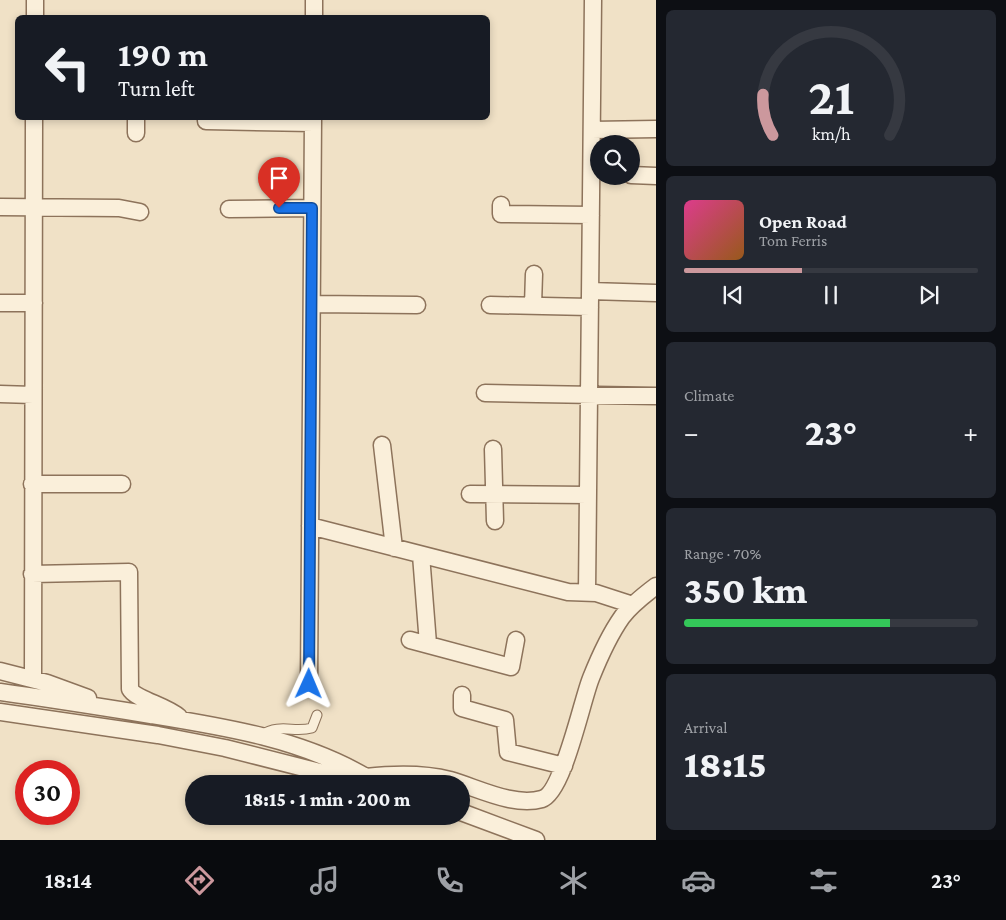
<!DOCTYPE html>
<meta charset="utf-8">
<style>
body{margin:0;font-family:"Crimson Pro",serif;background:#242831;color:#f1f3f6;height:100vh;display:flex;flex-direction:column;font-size:19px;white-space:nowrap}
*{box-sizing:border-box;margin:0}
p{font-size:16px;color:#9ea1a6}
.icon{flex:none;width:28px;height:28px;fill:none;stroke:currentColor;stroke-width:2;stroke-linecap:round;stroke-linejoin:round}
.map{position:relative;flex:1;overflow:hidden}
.drawer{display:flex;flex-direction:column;gap:10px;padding:10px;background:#0d0f14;width:350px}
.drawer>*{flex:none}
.guide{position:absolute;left:15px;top:15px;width:475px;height:105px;border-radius:8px;box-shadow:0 2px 8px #0003;background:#171b24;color:#f1f3f6;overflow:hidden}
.buttons{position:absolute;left:590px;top:135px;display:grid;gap:10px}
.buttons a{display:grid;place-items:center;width:50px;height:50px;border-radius:50%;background:#171b24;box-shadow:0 2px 8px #0003;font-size:25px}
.speed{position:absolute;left:15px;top:760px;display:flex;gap:10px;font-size:25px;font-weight:700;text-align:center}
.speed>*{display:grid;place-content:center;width:65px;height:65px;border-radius:50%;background:#171b24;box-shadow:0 2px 8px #0003;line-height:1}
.speed .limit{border:8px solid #d22;background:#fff;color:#111}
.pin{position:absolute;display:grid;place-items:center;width:42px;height:42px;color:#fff;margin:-51px -21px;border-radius:50% 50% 50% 0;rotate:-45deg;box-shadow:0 0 5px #0007}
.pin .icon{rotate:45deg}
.me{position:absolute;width:55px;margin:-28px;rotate:1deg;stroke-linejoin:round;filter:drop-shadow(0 0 4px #0008)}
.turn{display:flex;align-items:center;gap:18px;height:105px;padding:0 20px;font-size:22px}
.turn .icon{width:65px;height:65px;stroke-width:2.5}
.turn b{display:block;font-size:35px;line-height:42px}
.big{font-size:38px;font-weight:800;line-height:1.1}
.drawer .widget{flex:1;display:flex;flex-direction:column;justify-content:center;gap:8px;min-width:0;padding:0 18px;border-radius:8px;background:#242831}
.drawer .dial{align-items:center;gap:0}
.dial svg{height:130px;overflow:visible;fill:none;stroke:#363941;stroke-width:7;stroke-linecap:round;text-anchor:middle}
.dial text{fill:#f1f3f6;stroke:none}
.song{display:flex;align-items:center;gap:15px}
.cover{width:60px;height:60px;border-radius:8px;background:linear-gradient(135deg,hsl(330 70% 55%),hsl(30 70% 35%))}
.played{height:5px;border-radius:2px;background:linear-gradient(90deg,#cc989d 40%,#363941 40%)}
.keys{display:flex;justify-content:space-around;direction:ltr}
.heat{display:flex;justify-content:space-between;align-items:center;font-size:28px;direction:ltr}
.charge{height:8px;border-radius:4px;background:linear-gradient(90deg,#34c759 70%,#363941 0)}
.trip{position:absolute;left:185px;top:775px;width:285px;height:50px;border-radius:25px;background:#171b24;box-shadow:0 2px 8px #0003;font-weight:800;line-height:50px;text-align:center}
.tabs{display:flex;height:80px;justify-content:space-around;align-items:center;background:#090b0e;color:#9ea1a6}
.tabs .icon{width:35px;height:35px}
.tabs .current{color:#cc989d}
.tabs b{font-size:22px;color:#f1f3f6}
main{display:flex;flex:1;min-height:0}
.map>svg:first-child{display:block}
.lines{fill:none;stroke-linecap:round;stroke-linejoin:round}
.lane-casing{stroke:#8d735b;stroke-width:11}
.street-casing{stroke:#8d735b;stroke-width:19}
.lane{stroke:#faefda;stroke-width:9}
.street{stroke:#faefda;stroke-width:16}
.route-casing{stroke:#114b97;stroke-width:12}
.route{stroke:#1a73e8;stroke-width:9}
</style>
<main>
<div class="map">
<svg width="656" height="840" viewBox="0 0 656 840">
<rect width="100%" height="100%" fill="#f0e1c6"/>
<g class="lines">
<defs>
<path id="lane" d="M261 735C281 723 293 733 312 728L317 715"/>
<path id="street" d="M35 18V0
M314 18V0
M136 118V133
M206 118V121L313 123
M592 130 656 129
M631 175 656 176
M501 205V214L591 215
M0 207 119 208 140 212
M229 209 312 208
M590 291 656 293
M0 303H34
M312 304 417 305
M490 305 590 307
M533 305 534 274
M485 393 656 396
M0 394 33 395
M382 445 394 548
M493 449 495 521
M32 484H122
M470 494 588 495
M310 526 568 592 596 593 633 605
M421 555 428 644
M32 574 129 572 130 689C135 699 167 706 179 717
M587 592 593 0
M410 640 511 667 516 640
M0 671 47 683 88 698
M33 679 34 118
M309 684 313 118
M0 692C51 699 101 707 151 715 225 727 301 739 366 777
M462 695V708L505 720 508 752 564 766
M0 712 158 735 225 748 363 783
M365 784 366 777C393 774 423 773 450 780 478 788 513 807 542 799 563 793 582 700 591 678 599 658 610 634 622 617 631 605 644 595 656 586
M461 812 536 840"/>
</defs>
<use href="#lane" class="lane-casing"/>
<use href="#street" class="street-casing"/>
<use href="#lane" class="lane"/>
<use href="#street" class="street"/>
</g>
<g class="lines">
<defs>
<path id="route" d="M279 208H312L309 684"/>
</defs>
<use href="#route" class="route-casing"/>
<use href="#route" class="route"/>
</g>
</svg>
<div class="buttons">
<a><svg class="icon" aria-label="search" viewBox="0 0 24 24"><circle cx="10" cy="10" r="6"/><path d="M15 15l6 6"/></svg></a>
</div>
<div class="speed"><div class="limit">30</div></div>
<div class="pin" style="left:279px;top:208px;background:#d93025"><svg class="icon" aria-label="arrive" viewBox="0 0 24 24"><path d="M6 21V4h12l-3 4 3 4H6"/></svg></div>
<svg class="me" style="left:309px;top:684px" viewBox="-20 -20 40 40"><path d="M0-17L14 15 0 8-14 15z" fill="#1a73e8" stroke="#fff" stroke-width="4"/></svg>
<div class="trip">18:15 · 1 min · 200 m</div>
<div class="guide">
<div class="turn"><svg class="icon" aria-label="left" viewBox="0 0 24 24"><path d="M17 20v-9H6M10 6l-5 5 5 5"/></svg><div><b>190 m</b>Turn left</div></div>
</div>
</div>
<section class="drawer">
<div class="widget dial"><svg viewBox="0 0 100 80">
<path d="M14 69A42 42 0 1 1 86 69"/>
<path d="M14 69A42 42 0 0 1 8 44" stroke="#cc989d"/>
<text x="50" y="56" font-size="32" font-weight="700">21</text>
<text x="50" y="72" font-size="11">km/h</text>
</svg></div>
<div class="widget">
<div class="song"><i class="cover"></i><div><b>Open Road</b><p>Tom Ferris</p></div></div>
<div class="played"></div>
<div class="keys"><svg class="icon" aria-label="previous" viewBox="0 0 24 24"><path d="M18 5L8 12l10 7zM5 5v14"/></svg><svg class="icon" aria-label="pause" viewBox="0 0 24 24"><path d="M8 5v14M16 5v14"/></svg><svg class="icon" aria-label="next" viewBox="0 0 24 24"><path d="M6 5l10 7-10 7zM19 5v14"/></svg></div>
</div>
<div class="widget"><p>Climate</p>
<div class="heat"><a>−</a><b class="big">23°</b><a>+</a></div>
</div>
<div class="widget"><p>Range · 70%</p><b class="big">350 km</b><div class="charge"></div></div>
<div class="widget"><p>Arrival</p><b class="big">18:15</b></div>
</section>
</main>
<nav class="tabs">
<b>18:14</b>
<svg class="icon current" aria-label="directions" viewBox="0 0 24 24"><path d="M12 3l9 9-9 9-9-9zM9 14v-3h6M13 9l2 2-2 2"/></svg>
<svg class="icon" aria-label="music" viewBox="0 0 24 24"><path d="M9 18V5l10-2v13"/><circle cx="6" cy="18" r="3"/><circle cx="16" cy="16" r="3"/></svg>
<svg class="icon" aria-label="phone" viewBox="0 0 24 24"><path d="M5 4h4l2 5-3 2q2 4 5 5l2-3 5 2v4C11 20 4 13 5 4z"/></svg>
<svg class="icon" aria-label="climate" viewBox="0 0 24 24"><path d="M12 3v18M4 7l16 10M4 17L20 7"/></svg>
<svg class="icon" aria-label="car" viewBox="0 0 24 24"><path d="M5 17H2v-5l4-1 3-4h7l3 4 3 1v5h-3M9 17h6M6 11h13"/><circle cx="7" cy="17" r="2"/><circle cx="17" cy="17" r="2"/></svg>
<svg class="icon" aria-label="filters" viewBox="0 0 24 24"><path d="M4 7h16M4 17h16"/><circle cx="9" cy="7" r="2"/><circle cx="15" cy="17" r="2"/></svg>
<b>23°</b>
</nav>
